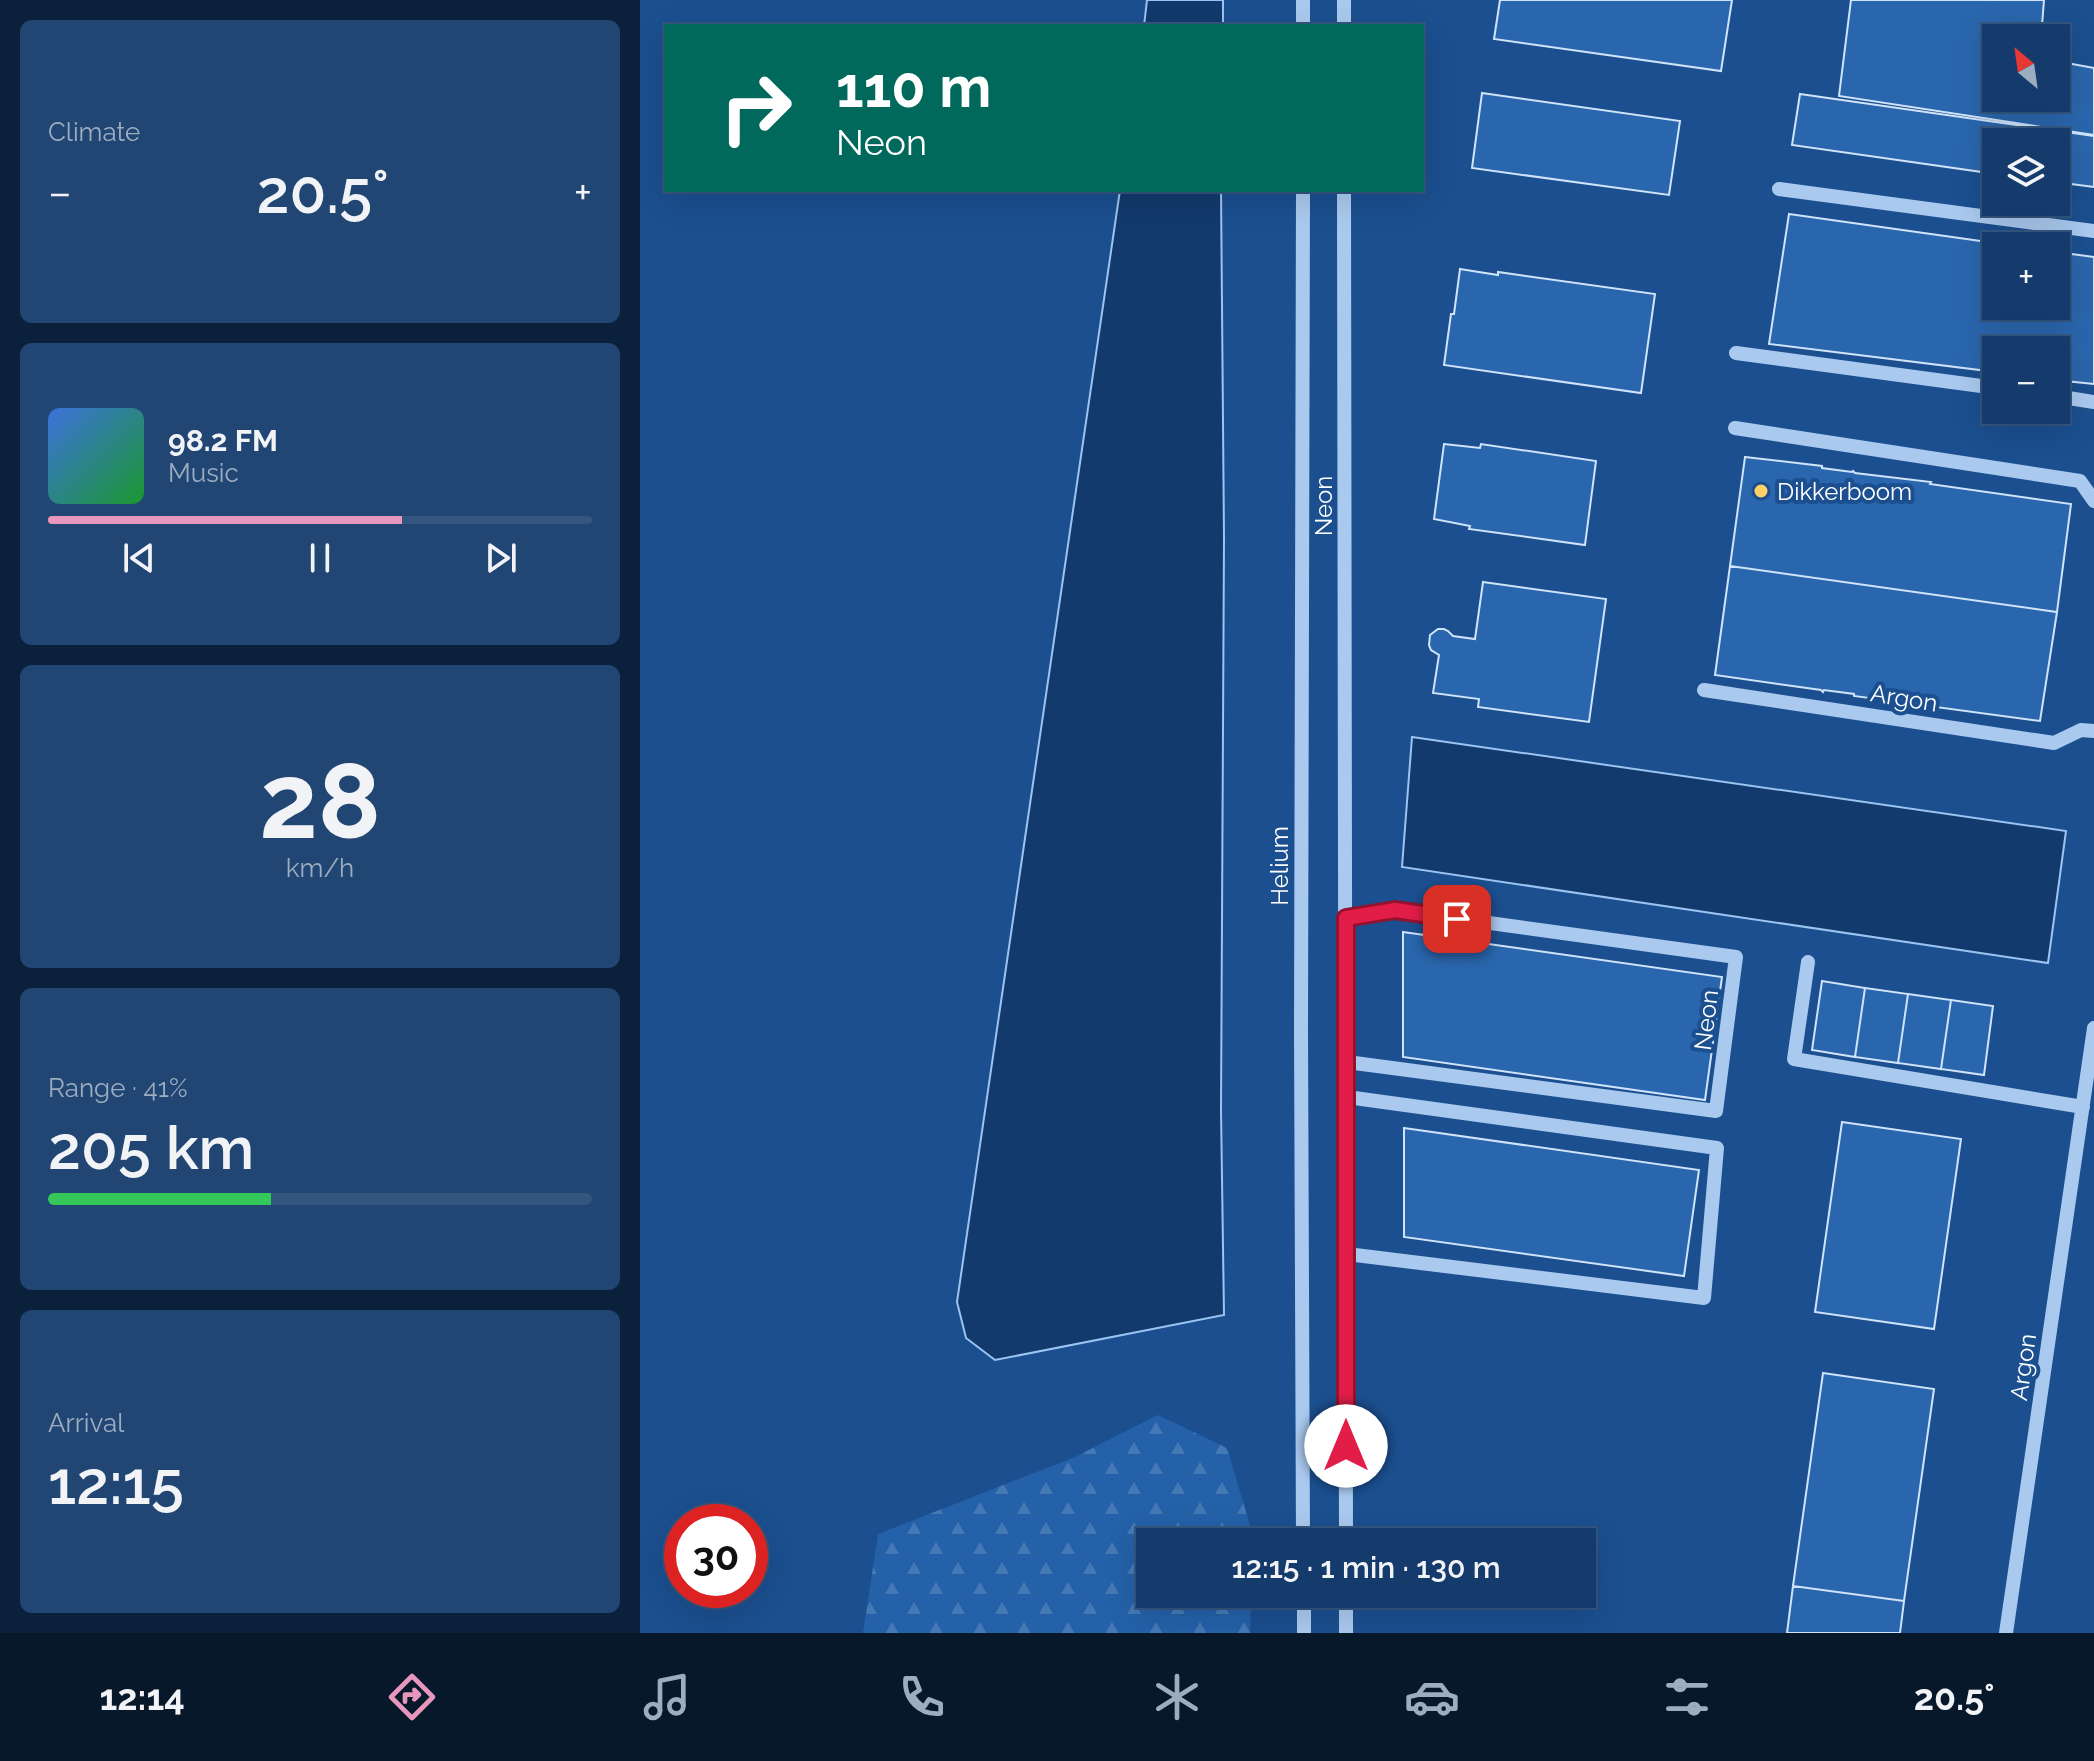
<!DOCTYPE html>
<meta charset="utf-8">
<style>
body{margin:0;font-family:Raleway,sans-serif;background:#214673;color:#f1f3f6;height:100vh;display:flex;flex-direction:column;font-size:30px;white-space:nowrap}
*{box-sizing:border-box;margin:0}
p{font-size:26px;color:#9dadc1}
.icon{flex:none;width:44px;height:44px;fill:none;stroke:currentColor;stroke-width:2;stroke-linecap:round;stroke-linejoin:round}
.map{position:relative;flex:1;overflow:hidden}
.panel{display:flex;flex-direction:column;gap:20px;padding:20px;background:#0b203b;width:640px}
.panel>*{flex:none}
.guide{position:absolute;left:24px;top:24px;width:760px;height:168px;border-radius:0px;box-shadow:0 8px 32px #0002,0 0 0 2px #33557e;background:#00695c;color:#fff;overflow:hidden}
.needle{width:52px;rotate:331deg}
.fabs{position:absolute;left:1342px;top:24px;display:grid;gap:16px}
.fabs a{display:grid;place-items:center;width:88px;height:88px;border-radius:0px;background:#143b6b;box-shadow:0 8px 32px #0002,0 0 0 2px #33557e;font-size:40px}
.speed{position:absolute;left:24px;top:1504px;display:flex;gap:16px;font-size:40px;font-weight:700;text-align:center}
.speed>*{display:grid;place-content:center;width:104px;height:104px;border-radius:50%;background:#143b6b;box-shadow:0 8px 32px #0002,0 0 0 2px #33557e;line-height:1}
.speed .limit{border:12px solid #d22;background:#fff;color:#111}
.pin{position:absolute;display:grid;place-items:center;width:68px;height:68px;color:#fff;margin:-34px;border-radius:16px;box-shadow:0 4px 12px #0006}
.me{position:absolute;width:88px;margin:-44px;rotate:0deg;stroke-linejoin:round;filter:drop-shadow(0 0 6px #0008)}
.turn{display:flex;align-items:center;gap:28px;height:168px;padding:0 40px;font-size:36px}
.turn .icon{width:104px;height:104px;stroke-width:2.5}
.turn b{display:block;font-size:56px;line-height:68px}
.big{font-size:60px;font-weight:600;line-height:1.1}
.panel .widget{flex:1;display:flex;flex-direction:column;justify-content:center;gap:12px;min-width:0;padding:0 28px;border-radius:12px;background:#214673}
.panel .dial{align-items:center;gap:0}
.dial b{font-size:104px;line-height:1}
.song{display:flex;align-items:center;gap:24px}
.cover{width:96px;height:96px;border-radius:12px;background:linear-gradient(135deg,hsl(220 70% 55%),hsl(130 70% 35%))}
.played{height:8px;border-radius:4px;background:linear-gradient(90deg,#e797bd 65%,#33557e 65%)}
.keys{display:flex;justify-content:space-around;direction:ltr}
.heat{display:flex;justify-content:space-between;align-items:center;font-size:44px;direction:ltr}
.charge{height:12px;border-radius:6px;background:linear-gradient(90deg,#34c759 41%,#33557e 0)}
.trip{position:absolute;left:496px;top:1528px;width:460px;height:80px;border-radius:0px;background:#143b6b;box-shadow:0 8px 32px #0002,0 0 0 2px #33557e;font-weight:600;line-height:80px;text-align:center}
.tab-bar{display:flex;height:128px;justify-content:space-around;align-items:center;background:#08182b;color:#9dadc1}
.tab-bar .icon{width:56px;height:56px}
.tab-bar .selected{color:#e797bd}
.tab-bar b{font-size:36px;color:#f1f3f6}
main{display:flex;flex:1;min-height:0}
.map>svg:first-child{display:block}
.forest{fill:url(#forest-firs)}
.water{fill:#123a6d;stroke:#9cc4f0;stroke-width:2}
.building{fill:#2a66ad;stroke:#cfe3fa;stroke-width:2}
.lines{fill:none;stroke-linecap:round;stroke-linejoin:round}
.minor{stroke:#a9c9ee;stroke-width:14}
.route-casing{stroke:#92132f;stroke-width:20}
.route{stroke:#e11d48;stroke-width:14}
.poi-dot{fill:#ffd166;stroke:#1b4f8f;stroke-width:3}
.labels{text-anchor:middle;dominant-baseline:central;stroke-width:8;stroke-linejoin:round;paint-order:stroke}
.poi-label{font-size:24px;fill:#fff;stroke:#1b4f8f;text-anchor:start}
.street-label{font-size:24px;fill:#fff;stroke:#1b4f8f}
</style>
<main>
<section class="panel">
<div class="widget"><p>Climate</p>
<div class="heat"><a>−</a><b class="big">20.5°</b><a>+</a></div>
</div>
<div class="widget">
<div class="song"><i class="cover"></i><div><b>98.2 FM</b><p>Music</p></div></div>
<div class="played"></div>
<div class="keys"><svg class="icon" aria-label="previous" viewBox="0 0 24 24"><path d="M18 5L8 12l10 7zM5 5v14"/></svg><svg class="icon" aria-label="pause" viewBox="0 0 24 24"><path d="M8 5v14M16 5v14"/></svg><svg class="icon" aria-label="next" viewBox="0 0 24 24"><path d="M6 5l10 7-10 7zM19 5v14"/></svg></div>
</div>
<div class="widget dial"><b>28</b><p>km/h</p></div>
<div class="widget"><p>Range · 41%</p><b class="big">205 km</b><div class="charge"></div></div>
<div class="widget"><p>Arrival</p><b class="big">12:15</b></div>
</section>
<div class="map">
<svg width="1454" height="1633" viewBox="0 0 1454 1633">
<defs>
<pattern id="forest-firs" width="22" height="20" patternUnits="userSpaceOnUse" patternTransform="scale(2)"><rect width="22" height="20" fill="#2461a8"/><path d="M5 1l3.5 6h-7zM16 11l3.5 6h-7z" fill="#4579b5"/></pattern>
</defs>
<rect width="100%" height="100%" fill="#1b4f8f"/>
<path class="forest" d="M518 1415 587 1448 613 1535V1542H510V1594H611L610 1633H223L238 1534 435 1457Z"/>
<path class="water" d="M507 0H583V26H504Z
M480 190H581L584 538 581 1110 584 1315 355 1360 326 1338 317 1302Z
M772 737 1426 831 1408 963 762 867Z"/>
<path class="building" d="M860 0H1092L1081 71 854 39Z
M1211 0H1404L1401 38H1356V98H1416V61L1454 68V135L1199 96Z
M842 93 1040 121 1029 195 832 168Z
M1160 94 1454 136V187L1416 182V142H1356V174L1152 145Z
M1149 214 1376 246H1356V306H1416V252L1454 257V384L1416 380V350H1356V372L1129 344Z
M820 269 858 275V272L1015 294 1001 393 804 365 811 314H814Z
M804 444 840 448 841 444 956 461 945 545 829 529 830 526 794 519Z
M1105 457 1182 466V468L1212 472 1213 471 1215 473 1291 482 1290 484 1431 504 1417 612 1090 566Z
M1090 566 1417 612 1400 721 1214 696V694L1184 690 1183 692 1181 690 1075 675Z
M843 582 966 599 949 722 838 707 839 699 793 693 799 655 791 650 789 645 790 635 798 629H804L808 631 813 636 835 639Z
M763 932 1082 977 1065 1100 763 1057Z
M1182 981 1225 988 1215 1057 1172 1050Z
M1225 988 1268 994 1258 1063 1215 1057Z
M1268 994 1311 1000 1301 1069 1258 1063Z
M1311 1000 1353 1006 1344 1075 1301 1069Z
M1202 1122 1321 1139 1294 1329 1175 1312Z
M764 1128 1059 1170 1044 1276 764 1237Z
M1183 1373 1294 1389 1264 1601 1153 1586Z
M1153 1586 1264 1601 1260 1633H1147Z"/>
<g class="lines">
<path class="minor" d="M663 26V0
M704 26V0
M1139 189 1454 231
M663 190 661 1030 663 1542
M704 190 706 1542
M1096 353 1356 388
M1416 396 1454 402
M1095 428 1440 481 1454 501
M1064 690 1414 743 1441 730 1454 731
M706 918 755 910 1096 957 1076 1111 707 1062
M1168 962 1154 1059 1443 1107
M707 1254 1064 1298 1077 1148 707 1097
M664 1594V1633
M706 1633V1594
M1366 1633 1454 1028"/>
</g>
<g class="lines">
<defs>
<path id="route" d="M706 1446V918L755 910 817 919"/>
</defs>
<use href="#route" class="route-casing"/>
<use href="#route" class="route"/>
</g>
<circle class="poi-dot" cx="1121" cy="491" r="8"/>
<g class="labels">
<g class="poi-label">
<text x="1137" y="491">Dikkerboom</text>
</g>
<g class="street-label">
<text transform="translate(683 506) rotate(-90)">Neon</text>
<text transform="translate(1264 698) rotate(9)">Argon</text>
<text transform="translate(639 866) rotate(-90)">Helium</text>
<text transform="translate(1066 1020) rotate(-83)">Neon</text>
<text transform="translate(1383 1367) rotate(-82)">Argon</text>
</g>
</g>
</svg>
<div class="fabs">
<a><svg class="needle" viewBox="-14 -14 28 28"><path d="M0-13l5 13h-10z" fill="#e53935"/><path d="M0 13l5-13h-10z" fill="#9dadc1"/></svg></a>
<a><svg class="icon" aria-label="layers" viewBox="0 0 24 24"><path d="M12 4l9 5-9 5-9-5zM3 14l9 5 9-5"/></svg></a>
<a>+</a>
<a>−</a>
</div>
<div class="speed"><div class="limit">30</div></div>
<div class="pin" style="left:817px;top:919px;background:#d93025"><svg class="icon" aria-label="arrive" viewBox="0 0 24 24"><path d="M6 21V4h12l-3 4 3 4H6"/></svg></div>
<svg class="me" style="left:706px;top:1446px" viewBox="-20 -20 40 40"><circle r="19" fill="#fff"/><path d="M0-13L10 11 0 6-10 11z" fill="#e11d48"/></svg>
<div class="trip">12:15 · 1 min · 130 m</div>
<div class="guide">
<div class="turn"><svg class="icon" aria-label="right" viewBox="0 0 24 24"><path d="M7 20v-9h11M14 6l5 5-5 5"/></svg><div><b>110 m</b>Neon</div></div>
</div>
</div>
</main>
<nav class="tab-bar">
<b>12:14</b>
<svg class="icon selected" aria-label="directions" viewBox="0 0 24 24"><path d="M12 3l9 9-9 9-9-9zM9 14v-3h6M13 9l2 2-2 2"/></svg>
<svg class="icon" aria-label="music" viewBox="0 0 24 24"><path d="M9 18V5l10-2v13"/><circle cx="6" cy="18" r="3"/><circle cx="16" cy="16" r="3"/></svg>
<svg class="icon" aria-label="phone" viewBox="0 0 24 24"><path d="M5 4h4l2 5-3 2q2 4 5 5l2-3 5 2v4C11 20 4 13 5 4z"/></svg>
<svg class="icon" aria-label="climate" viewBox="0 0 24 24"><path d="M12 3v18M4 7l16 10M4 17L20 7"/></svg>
<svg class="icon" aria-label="car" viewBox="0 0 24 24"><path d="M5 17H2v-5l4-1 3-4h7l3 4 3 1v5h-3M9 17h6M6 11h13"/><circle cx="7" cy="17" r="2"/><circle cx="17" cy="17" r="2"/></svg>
<svg class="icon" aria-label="filters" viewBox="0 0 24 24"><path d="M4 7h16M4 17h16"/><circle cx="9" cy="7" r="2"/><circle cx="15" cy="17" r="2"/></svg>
<b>20.5°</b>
</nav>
